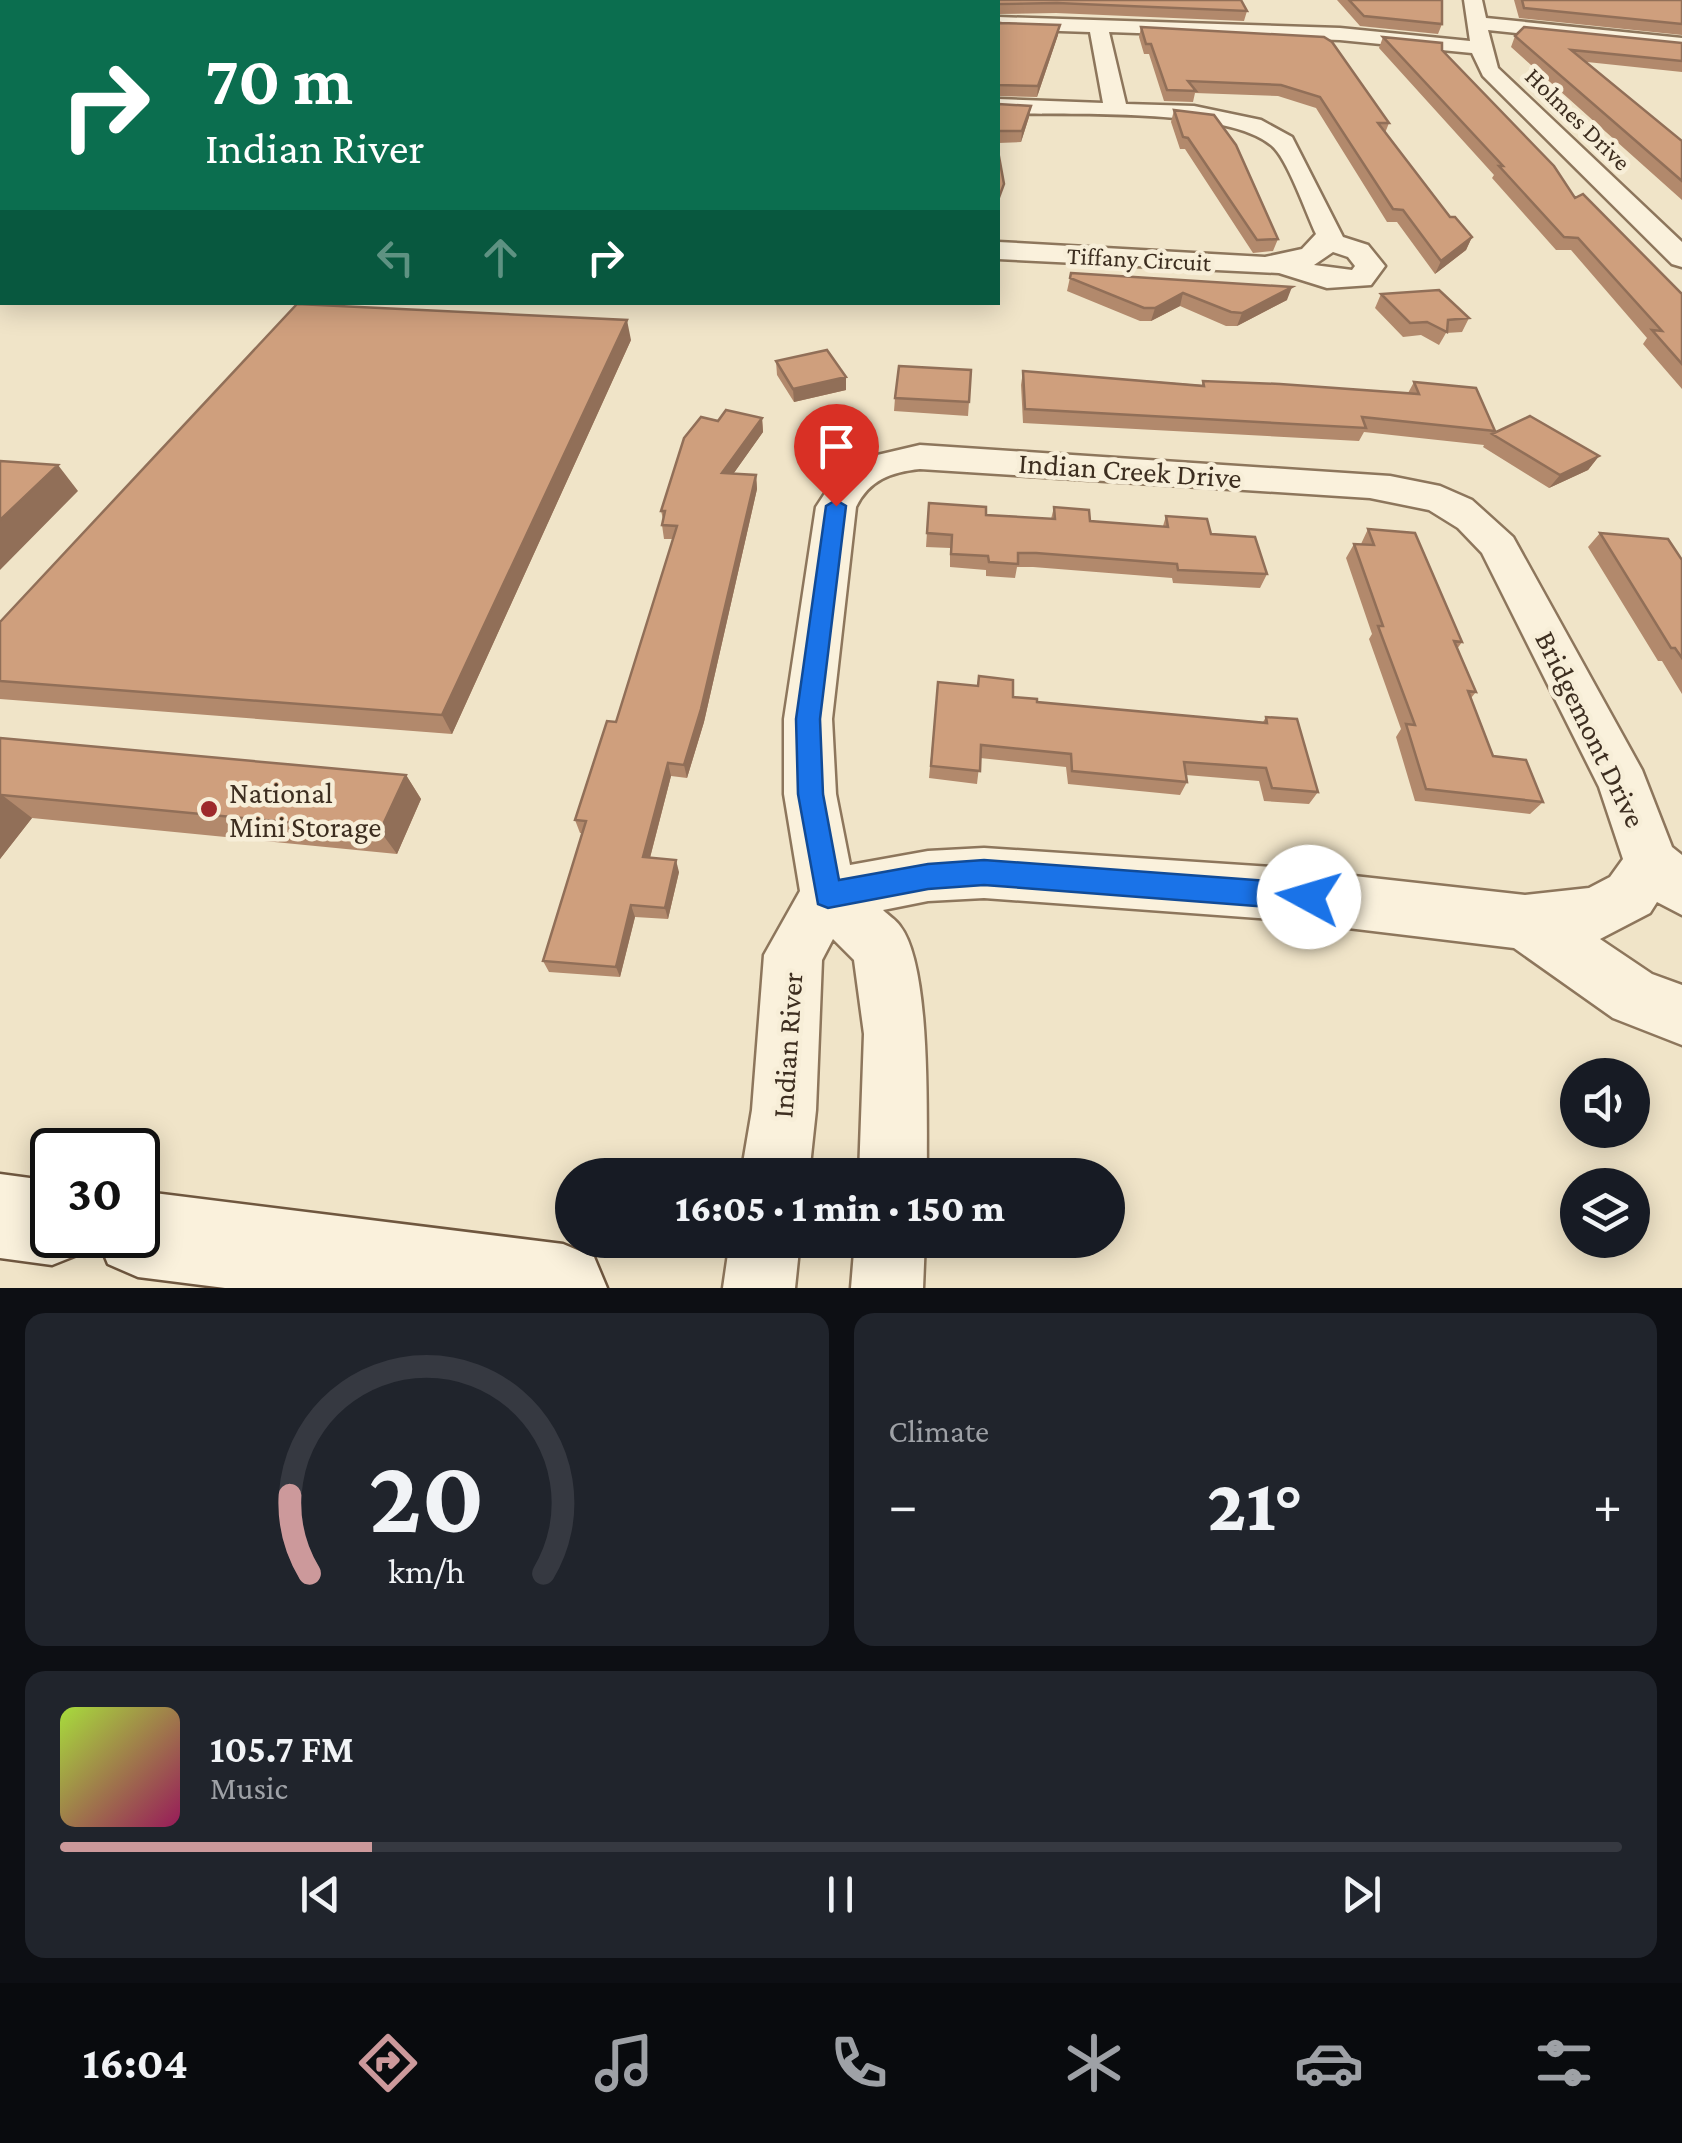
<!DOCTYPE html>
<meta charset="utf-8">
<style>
body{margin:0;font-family:"Crimson Pro",serif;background:#20242c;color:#f1f3f6;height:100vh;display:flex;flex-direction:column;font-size:38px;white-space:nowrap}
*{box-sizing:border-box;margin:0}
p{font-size:32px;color:#9ea1a6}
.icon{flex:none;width:55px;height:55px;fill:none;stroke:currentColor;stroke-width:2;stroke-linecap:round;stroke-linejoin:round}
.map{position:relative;height:1288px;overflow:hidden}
.side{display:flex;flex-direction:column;gap:25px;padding:25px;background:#0d0f14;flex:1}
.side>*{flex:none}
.guide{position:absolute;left:0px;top:0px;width:1000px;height:305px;box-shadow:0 5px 25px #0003;background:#0b6e4f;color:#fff;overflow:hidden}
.tools{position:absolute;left:1560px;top:1058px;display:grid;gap:20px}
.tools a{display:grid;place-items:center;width:90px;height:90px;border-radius:50%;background:#171b24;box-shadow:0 5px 25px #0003;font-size:50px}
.speed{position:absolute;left:30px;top:1128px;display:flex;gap:20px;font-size:50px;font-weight:700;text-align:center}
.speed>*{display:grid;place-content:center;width:130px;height:130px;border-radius:50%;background:#171b24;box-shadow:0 5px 25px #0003;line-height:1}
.speed .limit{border:5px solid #111;border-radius:15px;background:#fff;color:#111}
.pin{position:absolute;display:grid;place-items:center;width:85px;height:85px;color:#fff;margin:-102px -42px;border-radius:50% 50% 50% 0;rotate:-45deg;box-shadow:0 0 10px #0007}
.pin .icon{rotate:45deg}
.me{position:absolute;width:110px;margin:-55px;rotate:276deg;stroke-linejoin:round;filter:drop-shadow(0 0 8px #0008)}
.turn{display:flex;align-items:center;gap:35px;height:210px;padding:0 40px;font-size:45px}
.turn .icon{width:130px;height:130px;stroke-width:2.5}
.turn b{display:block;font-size:70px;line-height:85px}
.lanes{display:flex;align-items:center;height:95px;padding:0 40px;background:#0003;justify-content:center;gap:50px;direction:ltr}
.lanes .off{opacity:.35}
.big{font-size:75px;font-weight:800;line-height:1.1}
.side .widget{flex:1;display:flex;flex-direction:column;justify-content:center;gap:15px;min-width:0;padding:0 35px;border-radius:20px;background:#20242c}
.side .dial{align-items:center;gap:0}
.dial svg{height:260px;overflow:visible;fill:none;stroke:#363941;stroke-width:7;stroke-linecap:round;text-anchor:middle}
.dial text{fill:#f1f3f6;stroke:none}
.song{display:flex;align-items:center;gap:30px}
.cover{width:120px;height:120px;border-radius:15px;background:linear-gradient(135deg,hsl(80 70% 55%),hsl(330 70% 35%))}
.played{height:10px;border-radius:5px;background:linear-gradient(90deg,#cc999b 20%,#363941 20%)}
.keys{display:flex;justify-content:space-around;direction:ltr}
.heat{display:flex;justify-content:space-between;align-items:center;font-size:55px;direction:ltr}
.side .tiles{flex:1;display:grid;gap:25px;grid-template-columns:1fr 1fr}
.widget:last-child{grid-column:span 2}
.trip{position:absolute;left:555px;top:1158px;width:570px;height:100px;border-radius:50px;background:#171b24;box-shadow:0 5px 25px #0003;font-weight:800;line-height:100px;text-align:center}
.tabs{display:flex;height:160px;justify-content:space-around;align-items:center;background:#090b0e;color:#9ea1a6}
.tabs .icon{width:70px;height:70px}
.tabs .active{color:#cc999b}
.tabs b{font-size:45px;color:#f1f3f6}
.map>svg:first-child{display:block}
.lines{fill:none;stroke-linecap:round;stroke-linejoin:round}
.street-casing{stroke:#8d765c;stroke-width:5}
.secondary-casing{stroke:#6f573f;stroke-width:5}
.street{fill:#faf1dc;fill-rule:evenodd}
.secondary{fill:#faf1dc;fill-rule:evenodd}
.wall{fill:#b2896c}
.shaded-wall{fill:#916f58}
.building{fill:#cf9f7d;stroke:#916f58;stroke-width:2.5}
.route{fill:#1a73e8;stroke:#114b97;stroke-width:2.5}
.poi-dot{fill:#9e2a2b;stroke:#f7eed8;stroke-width:4}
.labels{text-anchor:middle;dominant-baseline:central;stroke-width:9;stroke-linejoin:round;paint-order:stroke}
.far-street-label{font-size:25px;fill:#3d2e20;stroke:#f7eed8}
.street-label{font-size:30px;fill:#3d2e20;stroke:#f7eed8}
.poi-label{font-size:30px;fill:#3d2e20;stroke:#f7eed8;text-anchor:start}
</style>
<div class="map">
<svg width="1682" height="1288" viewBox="0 0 1682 1288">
<rect width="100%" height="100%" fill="#f0e4c8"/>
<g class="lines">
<defs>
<path id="street" d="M1464 0H1482L1486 18 1682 38V50L1488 30 1498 68 1682 242V267L1672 264 1483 76 1472 53 1340 40 1109 32 1126 104 1194 106 1261 120 1292 137 1343 237 1368 245 1385 266 1371 285 1327 288 1279 273 998 259V242L1265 257 1302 249 1316 234C1306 213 1287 157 1271 145 1224 106 1062 116 998 113V99L1103 103 1090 32 998 29V17L1340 28 1470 41ZM1333 252 1348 257 1355 266 1352 270 1314 265Z
M920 445 1390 476 1440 486 1472 500 1513 537 1642 770 1672 847 1682 855V915L1657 902 1650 913 1600 939 1652 974 1682 985V1045L1613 1018 1514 948 1273 919 984 898 928 901 883 910C888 915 896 920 900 926 932 967 926 1121 927 1175H859L864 1034 854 960 833 939 822 960 816 1110 809 1175H741L752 1110 764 955 800 891 784 794V719L816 507 837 475 856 460ZM920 469 1370 498 1429 510 1458 528 1482 553 1599 787 1623 859 1610 877 1589 888 1525 895 1273 867 984 848 928 851 850 865 836 794 832 719 856 507C869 480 891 472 920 469Z
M730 1240H800L795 1288H723Z
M855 1240H925L923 1288H851Z"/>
<path id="secondary" d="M0 1174 52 1181V1235H89L82 1253 52 1265 0 1258Z
M138 1191 563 1244 594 1257 607 1288H225L138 1277 108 1264 96 1235H138Z"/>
</defs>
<use href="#street" class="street-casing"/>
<use href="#secondary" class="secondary-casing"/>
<use href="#street" class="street"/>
<use href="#secondary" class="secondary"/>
</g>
<path class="wall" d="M0 0H1241L1247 11 1244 21 1056 13 998 14V2H2V260H0Z
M1337 0H1442V24L1438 34 1360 26Z
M1514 0H1682V35L1519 18Z
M998 21 1058 35 1037 97 998 96Z
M1141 27 1389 123 1385 133 1450 217 1472 237 1466 250 1435 274 1397 222H1387L1316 108 1278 96 1195 93 1193 102 1164 101 1149 54H1144L1139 37Z
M1515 36 1682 43V72L1587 62 1682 141V200L1511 47Z
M1383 37 1442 50 1575 198 1682 294V389L1643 344 1647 338 1571 250H1556L1492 178 1494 175 1379 48Z
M998 104 1029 117 1021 142 998 143Z
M1174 110 1278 239 1273 251 1253 253 1185 149H1180L1171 122Z
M1071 273 1287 300 1237 326H1226L1180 306 1151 321H1140L1067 291Z
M1381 294 1469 318 1462 332 1446 333 1439 345 1421 335 1403 337 1375 308Z
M631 340 452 734 0 699V622Z
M776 361 846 390 794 402 777 375Z
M1023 371 1202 385 1203 381 1408 393 1414 382 1495 431 1599 456 1588 470 1549 488 1483 447 1484 445 1364 432 1359 441 1023 423 1021 385Z
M895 398 969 402 968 416 894 411Z
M762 418 763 432 733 474 756 475 757 489 704 722 687 778 671 776 650 858 679 872 668 919 635 917 620 977 549 972 543 961 582 833H580L575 820 616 722 673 539H664L662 525 663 519 661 511 718 421Z
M929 503 986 515 1051 519 1054 507 1090 521 1163 526 1166 516 1211 534 1267 574 1260 588 1173 583 1172 578 1033 567H1017L1015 578 986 576V570L950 567V548L926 547Z
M1368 529 1462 642 1457 649 1476 692 1471 698 1493 756 1543 802 1530 814 1415 801 1396 737 1401 729 1369 639 1372 634 1346 558 1354 544H1361Z
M1600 533 1682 560V694L1662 661H1658L1588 547Z
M979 676 1013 697 1037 702 1263 722 1266 717 1318 792 1309 804 1264 801 1259 781 1186 775 1187 782 1180 795 1068 784 1066 767 980 758 977 784 929 778 938 682 977 686Z
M0 738 406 775 421 799 397 854 32 818 0 859Z"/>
<path class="shaded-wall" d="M1060 25 1058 35 1037 97 1038 86Z
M1031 106 1029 117 1021 142 1022 131Z
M1472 237 1466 250 1435 274 1441 261Z
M1292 287 1287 300 1237 326 1242 313Z
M1183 293 1180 306 1151 321 1155 308Z
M627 320 631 340 452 734 442 715Z
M846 377V390L794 402 793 389Z
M762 418 763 432 724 487 722 473Z
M1599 456 1588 470 1549 488 1560 475Z
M58 465 78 491 0 570V520Z
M756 475 757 489 704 722 687 778 684 765Z
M668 763 671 776 647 869 643 857Z
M406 775 421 799 397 854 380 831Z
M2 795 32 818 0 859V798Z
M676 860 679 872 668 919 665 908Z
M631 905 635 917 620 977 616 967Z"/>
<path class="building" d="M0 0H611L604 2H2V248H0Z
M619 0H1241L1247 11 1057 3 998 4V2H702L701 0 617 2Z
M1349 0H1442V24L1364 16Z
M1522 0H1682V24L1524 8Z
M998 21 999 23 1060 25 1038 86 998 85Z
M1141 27 1324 37 1332 42 1389 123H1378L1450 217H1455L1472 237 1441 261 1403 210 1393 209 1320 97 1281 85 1188 81 1196 91 1167 90 1151 44H1146Z
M1524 27 1682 43V61L1571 50 1682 141V181L1515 36Z
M1383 37 1442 43V50L1554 166 1575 198 1583 194 1682 294V364L1652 330 1662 331 1578 238 1564 237 1499 166H1503Z
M998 104 1031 106 1022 131H998Z
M1174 110 1214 115 1236 145 1278 239 1257 240 1188 138 1183 137Z
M998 151 1004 184 998 200Z
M1071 273 1292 287 1242 313 1231 312 1183 293 1155 308H1144L1070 278Z
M1439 290 1469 318 1448 320 1447 332 1427 322 1410 323 1381 294Z
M297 304 627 320 442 715 0 681V622Z
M827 350 846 377 793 389 776 361Z
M899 366 971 370 969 402 895 398Z
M1023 371 1204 386 1203 381 1280 384 1419 394 1414 382 1476 388 1495 431 1362 417 1366 428 1025 409Z
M726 410 762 418 722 473 756 475 701 709 684 765 668 763 643 857 676 860 665 908 631 905 616 967 543 961 586 821 575 820 607 721 616 722 677 526 662 525 665 511H661L684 438 701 417 718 421Z
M1530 416 1599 456 1560 475 1492 434Z
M0 461 58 465 0 520Z
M929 503 986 507V515L1055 519 1054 507 1089 510 1090 521 1168 527 1166 516 1207 519 1211 534 1255 537 1267 574 1178 570 1177 564 1036 553H1018V564L989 562 988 556 951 554 952 535 927 533Z
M1368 529 1415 533 1462 642 1454 641 1476 692 1468 691 1493 756 1526 760 1543 802 1426 789 1406 724 1415 725 1378 626H1383L1354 544 1374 545Z
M1600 533 1668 539 1682 560V658L1675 648H1671Z
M979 676 1013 680V697L1037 699V702L1267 723 1266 717 1297 719 1318 792 1272 788 1266 768 1184 762 1187 782 1072 771 1071 754 981 745 980 771 931 766 938 682 978 686Z
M0 738 406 775 380 831 2 795 0 798Z"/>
<path class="route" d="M836 500 846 506 820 719 823 794 839 880 928 864 984 860 1309 884 1319 888 1323 897 1319 907 1309 910 984 885 928 889 828 908 818 904 798 794 796 719 826 506Z"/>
<circle class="poi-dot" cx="209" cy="809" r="10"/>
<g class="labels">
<g class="far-street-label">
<text transform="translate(1578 119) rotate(44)">Holmes Drive</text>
<text transform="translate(1139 259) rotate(3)">Tiffany Circuit</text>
</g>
<g class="street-label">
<text transform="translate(1130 470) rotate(4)">Indian Creek Drive</text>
<text transform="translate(1591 729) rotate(64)">Bridgemont Drive</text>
<text transform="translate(787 1045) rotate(-86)">Indian River</text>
</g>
<g class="poi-label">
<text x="229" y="792">National<tspan x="229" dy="34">Mini Storage</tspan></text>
</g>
</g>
</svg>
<div class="tools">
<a><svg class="icon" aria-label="sound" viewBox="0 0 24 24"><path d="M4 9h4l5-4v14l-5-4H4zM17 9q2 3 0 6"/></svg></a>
<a><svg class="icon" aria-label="layers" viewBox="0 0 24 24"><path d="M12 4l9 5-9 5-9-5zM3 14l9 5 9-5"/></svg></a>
</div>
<div class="speed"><div class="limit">30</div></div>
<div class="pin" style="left:836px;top:506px;background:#d93025"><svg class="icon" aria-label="arrive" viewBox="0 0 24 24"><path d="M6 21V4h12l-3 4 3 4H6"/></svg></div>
<svg class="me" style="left:1309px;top:897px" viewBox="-20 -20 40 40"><circle r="19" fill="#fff"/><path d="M0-13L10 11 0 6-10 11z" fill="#1a73e8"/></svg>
<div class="trip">16:05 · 1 min · 150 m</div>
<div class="guide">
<div class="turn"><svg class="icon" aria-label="right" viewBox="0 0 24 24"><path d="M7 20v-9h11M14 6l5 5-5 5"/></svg><div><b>70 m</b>Indian River</div></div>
<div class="lanes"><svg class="icon off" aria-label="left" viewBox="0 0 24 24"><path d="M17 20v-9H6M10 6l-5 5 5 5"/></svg><svg class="icon off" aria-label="ahead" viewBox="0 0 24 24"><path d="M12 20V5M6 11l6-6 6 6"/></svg><svg class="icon" aria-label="right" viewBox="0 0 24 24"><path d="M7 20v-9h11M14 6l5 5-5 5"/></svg></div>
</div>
</div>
<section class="side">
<div class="tiles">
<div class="widget dial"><svg viewBox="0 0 100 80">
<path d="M14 69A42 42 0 1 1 86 69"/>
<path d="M14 69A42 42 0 0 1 8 45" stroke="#cc999b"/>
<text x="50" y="56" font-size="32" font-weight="700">20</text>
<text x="50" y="72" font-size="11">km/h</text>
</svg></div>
<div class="widget"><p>Climate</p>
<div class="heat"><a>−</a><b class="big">21°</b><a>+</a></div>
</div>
<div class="widget">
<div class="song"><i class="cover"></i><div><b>105.7 FM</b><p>Music</p></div></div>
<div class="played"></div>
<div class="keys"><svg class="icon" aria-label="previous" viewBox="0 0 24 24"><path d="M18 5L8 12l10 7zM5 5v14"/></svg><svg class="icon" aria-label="pause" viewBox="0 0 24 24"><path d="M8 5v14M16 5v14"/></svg><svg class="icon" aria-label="next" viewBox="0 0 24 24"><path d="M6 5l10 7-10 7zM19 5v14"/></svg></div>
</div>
</div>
</section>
<nav class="tabs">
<b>16:04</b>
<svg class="icon active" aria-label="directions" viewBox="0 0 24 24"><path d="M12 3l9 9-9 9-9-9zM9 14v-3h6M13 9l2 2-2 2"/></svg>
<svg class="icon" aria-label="music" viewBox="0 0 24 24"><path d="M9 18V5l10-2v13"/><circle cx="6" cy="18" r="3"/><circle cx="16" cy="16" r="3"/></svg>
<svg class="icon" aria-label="phone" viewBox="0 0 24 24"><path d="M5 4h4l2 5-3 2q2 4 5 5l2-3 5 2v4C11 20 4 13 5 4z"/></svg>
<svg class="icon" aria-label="climate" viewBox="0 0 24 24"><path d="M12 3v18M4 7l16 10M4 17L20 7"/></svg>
<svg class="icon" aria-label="car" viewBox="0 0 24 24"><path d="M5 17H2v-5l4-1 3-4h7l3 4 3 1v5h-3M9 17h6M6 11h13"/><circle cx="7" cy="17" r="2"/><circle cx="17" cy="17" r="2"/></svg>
<svg class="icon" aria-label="filters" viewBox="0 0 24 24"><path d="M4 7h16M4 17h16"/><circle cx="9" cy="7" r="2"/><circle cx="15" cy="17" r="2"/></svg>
</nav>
